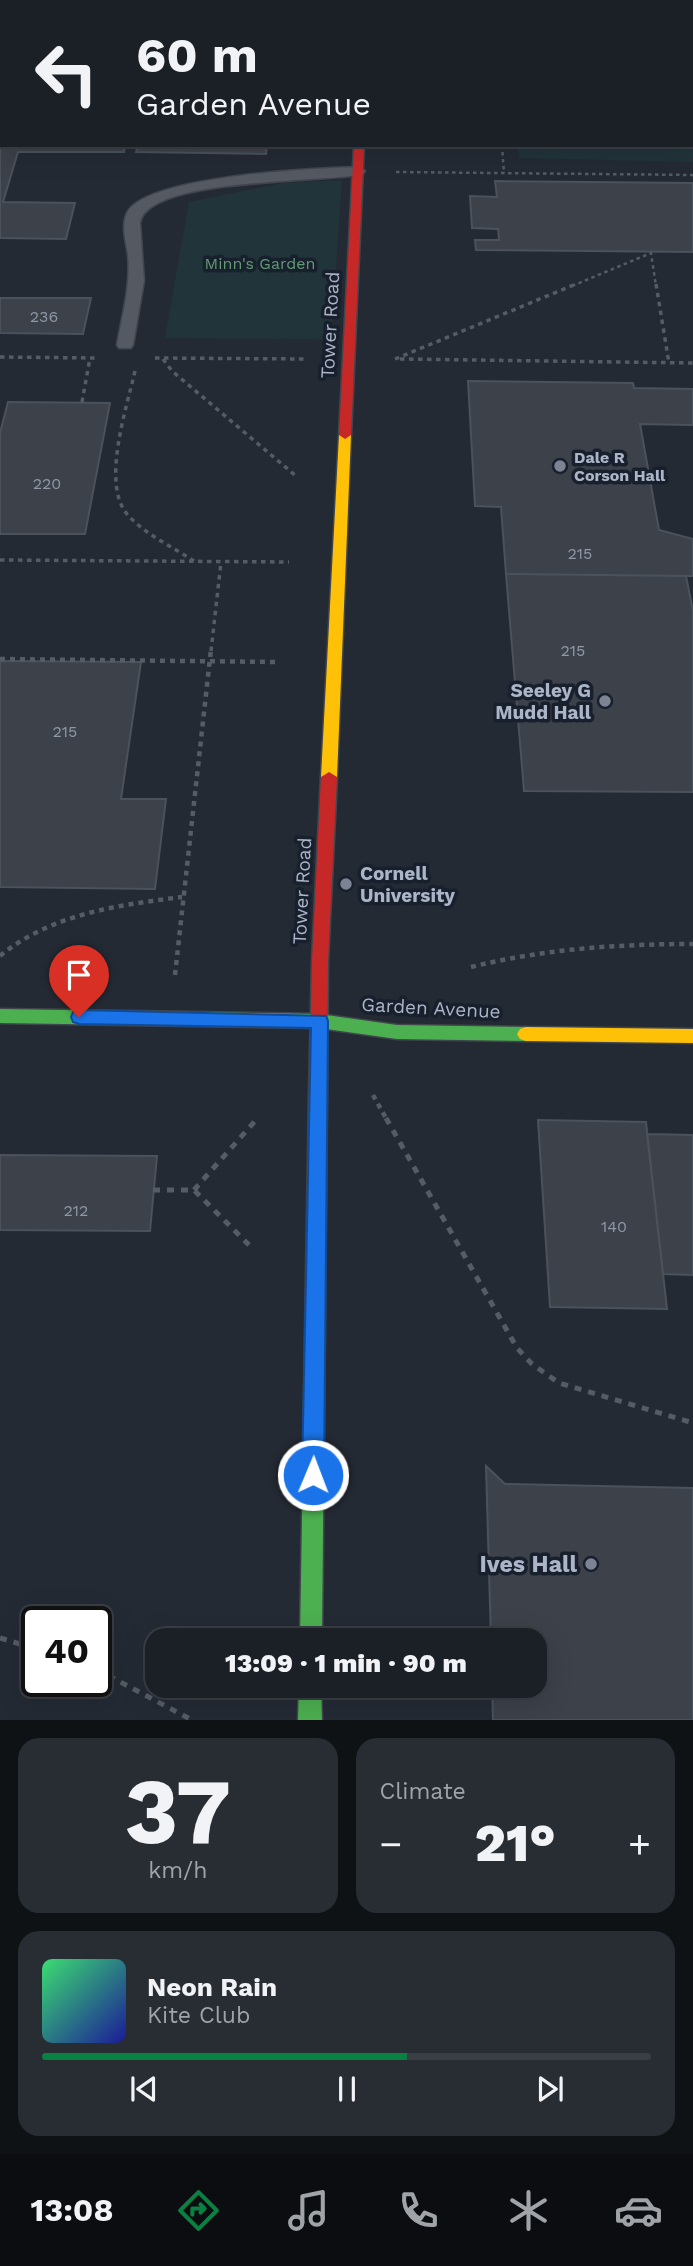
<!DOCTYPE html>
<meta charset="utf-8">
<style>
body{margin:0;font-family:"Work Sans",sans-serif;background:#282d33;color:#f1f3f6;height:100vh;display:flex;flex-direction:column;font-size:26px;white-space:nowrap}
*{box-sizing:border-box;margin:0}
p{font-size:23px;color:#a0a3a7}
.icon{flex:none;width:38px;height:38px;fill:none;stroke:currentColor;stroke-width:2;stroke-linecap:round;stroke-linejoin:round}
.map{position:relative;height:1720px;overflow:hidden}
.drawer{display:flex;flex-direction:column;gap:18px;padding:18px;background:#0f1215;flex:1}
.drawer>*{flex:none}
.guide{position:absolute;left:0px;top:0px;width:693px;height:147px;box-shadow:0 7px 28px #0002,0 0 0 2px #393e44;background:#1b2027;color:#f1f3f6;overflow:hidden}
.speed{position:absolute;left:21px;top:1606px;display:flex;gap:14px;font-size:35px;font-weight:700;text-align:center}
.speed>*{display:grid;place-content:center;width:91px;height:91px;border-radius:50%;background:#1b2027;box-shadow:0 7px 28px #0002,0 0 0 2px #393e44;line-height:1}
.speed .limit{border:4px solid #111;border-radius:10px;background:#fff;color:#111}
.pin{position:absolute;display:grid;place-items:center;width:60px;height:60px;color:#fff;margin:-72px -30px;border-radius:50% 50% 50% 0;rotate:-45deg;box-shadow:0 0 7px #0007}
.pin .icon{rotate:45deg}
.me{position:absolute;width:77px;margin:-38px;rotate:1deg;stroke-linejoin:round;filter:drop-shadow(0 0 5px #0008)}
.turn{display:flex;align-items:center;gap:24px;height:147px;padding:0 21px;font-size:32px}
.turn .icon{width:91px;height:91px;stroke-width:2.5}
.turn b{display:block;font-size:49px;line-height:60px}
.big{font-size:52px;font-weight:800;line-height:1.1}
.drawer .card{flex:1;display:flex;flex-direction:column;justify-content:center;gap:10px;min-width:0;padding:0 24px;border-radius:21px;background:#282d33}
.drawer .dial{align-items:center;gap:0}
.dial b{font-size:91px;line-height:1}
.song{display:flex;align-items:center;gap:21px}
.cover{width:84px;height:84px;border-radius:10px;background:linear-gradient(135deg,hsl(140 70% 55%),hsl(240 70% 35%))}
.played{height:7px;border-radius:4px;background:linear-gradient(90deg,#0b8043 60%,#393e44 60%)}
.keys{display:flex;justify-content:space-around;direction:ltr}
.heat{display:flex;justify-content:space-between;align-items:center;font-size:38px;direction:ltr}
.drawer .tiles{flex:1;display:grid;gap:18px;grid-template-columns:1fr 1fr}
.card:last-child{grid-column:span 2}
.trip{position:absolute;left:145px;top:1628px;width:402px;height:70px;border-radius:21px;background:#1b2027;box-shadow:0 7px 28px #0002,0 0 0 2px #393e44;font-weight:800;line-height:70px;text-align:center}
.menu{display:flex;height:112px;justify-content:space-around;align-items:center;background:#0b0d10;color:#a0a3a7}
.menu .icon{width:49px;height:49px}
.menu .active{color:#0b8043}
.menu b{font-size:32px;color:#f1f3f6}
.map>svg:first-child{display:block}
.green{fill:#21343a}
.building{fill:#3c414a;stroke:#4b525c;stroke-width:2}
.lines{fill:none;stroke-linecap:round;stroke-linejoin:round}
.lane-casing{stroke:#41454d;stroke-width:3}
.fast-casing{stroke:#41454d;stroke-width:3}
.slow-casing{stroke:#41454d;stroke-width:3}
.jam-casing{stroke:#41454d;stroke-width:3}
.path-far3{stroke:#565c64;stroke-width:2.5;stroke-dasharray:3.5 3.5;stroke-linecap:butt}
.path-far2{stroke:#565c64;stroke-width:3.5;stroke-dasharray:4.5 4.5;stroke-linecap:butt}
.path-far1{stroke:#565c64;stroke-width:4.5;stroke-dasharray:5 5;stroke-linecap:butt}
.path{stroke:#565c64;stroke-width:5;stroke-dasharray:7 7;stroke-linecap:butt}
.lane{fill:#545962;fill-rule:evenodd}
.fast{fill:#4caf50;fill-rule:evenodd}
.slow{fill:#ffc107;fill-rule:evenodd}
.jam{fill:#c62828;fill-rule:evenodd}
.route{fill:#1a73e8;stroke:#114b97;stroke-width:2}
.poi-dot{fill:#7c8494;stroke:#18202e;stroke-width:2.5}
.labels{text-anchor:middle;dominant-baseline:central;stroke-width:7;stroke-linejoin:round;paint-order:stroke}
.far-park-label{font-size:16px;fill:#629a72;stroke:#18202e}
.number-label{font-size:16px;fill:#9098a8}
.far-poi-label{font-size:16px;font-weight:bold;fill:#acb5c7;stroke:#18202e;text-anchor:start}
.street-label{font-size:19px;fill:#acb5c7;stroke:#18202e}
.poi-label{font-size:19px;font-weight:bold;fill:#acb5c7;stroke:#18202e;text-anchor:end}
.near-poi-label{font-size:23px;font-weight:bold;fill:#acb5c7;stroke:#18202e;text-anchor:end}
</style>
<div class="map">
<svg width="693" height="1720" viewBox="0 0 693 1720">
<rect width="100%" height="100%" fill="#242a34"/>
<path class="green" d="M505 0H693V162L519 158 518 145H691V2Z
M342 180 331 339 165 338 189 202 284 183Z"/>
<path class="building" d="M0 0H66L2 2V34Z
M166 0H311L166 2Z
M0 65 2 145H125L124 152H18L3 202 75 203 66 239 0 238Z
M138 145H267L266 154 136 152Z
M495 181 693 183V252L476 250 475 240H499L498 229 472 228 470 196 497 197Z
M0 298H91L83 334 0 333Z
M468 381 633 383 634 388 693 389V425L640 424 659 530 693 539V576L506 574 501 507 475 506Z
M8 402 110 403 85 534H0V433Z
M506 574 686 576 693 611V792L524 791Z
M0 661 141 662 121 799H166L155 889 0 887Z
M538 1120 646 1122 667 1309 550 1307Z
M647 1134 693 1135V1275L663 1274Z
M0 1155 157 1156 150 1231 0 1230Z
M486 1466 505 1484 693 1488V1720H493L492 1685H536V1640H491Z"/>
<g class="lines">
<defs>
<path id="lane" d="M99 0H111L98 2Z
M358 167 365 171 363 174C326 183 147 177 140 223L144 281 133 345 131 348H119L117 345C122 316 131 285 128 255 126 242 121 226 127 213 145 176 317 168 358 167Z"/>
<path id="fast" d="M363 0H371V2H363Z
M0 1009 319 1014 397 1025 526 1027 532 1029 535 1034 532 1039 526 1041 397 1039 319 1028 0 1023Z
M318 1089 324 1092 327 1097 322 1640H300L309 1097 312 1092Z
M299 1685H321L322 1720H298Z"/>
<path id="slow" d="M345 431 351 435 337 777 329 782 321 777 339 435Z
M526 1027 693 1029V1043L526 1041 520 1039 517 1034 520 1029Z"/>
<path id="jam" d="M354 145H364L351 435 345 439 339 435Z
M329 772 337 777 328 961 327 1097 324 1102 318 1105 312 1102 309 1097 312 961 321 777Z"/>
</defs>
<use href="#lane" class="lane-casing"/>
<use href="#fast" class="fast-casing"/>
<use href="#slow" class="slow-casing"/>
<use href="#jam" class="jam-casing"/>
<path class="path-far3" d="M502 145 504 173
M396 172 693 175
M572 286 651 253 656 286"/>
<path class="path-far2" d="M656 284 669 363
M0 357 97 358
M155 358 305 359
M163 359 172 371 296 476
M395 359 576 284
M400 359 693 363
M135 371C127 407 101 483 127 514 144 534 173 547 194 561
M82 402 90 358
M0 560 289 562
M211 651 221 562"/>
<path class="path-far1" d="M0 659 278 662
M0 956C51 914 118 905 182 897
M471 967C544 949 618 944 693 944
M175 975 211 649
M373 1095 387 1120"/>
<path class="path" d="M386 1118 517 1348 532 1364 559 1383 693 1423
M153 1190H194L249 1245
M194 1190 255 1121
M0 1638 37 1649
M96 1669 192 1720"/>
<use href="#lane" class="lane"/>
<use href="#fast" class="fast"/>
<use href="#slow" class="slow"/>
<use href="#jam" class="jam"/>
</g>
<path class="route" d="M79 1010 326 1016 328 1021 324 1475 321 1482 313 1485 306 1482 302 1475 311 1028 79 1024 73 1022 71 1017 73 1012Z"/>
<g class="poi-dot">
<circle cx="560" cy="466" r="7"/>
<circle cx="605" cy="701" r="7"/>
<circle cx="346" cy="884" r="7"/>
<circle cx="591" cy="1564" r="7"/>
</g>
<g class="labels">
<g class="far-park-label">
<text x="260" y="263">Minn's Garden</text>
</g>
<g class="number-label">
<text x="44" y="316">236</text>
<text x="47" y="483">220</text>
<text x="580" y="553">215</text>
<text x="573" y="650">215</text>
<text x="65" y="731">215</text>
<text x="76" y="1210">212</text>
<text x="614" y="1226">140</text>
</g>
<g class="far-poi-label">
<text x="574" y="457">Dale R<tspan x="574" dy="18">Corson Hall</tspan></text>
</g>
<g class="street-label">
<text transform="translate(330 325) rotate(-87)">Tower Road</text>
<text transform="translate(302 891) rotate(-87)">Tower Road</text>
<text transform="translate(431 1008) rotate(3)">Garden Avenue</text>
</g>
<g class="poi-label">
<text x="591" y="690">Seeley G<tspan x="591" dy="22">Mudd Hall</tspan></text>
<text x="360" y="873" text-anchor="start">Cornell<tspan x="360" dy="22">University</tspan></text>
</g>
<g class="near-poi-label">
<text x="577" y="1564">Ives Hall</text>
</g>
</g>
</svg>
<div class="speed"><div class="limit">40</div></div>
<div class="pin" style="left:79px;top:1017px;background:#d93025"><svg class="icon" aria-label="arrive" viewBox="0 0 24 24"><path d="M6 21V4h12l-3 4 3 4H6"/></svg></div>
<svg class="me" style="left:313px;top:1475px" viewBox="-20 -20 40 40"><circle r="17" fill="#1a73e8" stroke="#fff" stroke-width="3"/><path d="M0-11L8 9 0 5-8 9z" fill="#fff"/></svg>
<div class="trip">13:09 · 1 min · 90 m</div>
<div class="guide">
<div class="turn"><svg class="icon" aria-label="left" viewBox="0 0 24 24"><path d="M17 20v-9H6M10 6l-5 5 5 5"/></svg><div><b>60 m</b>Garden Avenue</div></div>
</div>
</div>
<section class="drawer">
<div class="tiles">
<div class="card dial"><b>37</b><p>km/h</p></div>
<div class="card"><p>Climate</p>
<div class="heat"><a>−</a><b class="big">21°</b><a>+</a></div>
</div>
<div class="card">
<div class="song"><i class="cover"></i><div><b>Neon Rain</b><p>Kite Club</p></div></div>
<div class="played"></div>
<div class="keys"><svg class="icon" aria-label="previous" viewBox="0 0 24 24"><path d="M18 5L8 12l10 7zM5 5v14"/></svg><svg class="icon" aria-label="pause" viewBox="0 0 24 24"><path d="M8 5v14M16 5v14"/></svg><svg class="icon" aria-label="next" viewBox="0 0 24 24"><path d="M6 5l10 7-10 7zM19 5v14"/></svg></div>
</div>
</div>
</section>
<nav class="menu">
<b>13:08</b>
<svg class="icon active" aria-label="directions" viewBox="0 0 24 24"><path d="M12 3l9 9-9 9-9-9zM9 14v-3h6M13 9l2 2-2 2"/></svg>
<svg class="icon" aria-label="music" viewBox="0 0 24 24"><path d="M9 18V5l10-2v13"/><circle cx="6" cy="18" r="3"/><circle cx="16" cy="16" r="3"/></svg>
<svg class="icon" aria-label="phone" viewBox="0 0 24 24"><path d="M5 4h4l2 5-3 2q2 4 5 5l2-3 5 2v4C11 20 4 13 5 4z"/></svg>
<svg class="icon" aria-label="climate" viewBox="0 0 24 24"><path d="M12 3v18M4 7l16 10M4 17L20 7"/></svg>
<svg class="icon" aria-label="car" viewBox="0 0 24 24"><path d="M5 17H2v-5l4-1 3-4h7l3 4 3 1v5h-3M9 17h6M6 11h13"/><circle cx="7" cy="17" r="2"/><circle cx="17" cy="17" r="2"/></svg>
</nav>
